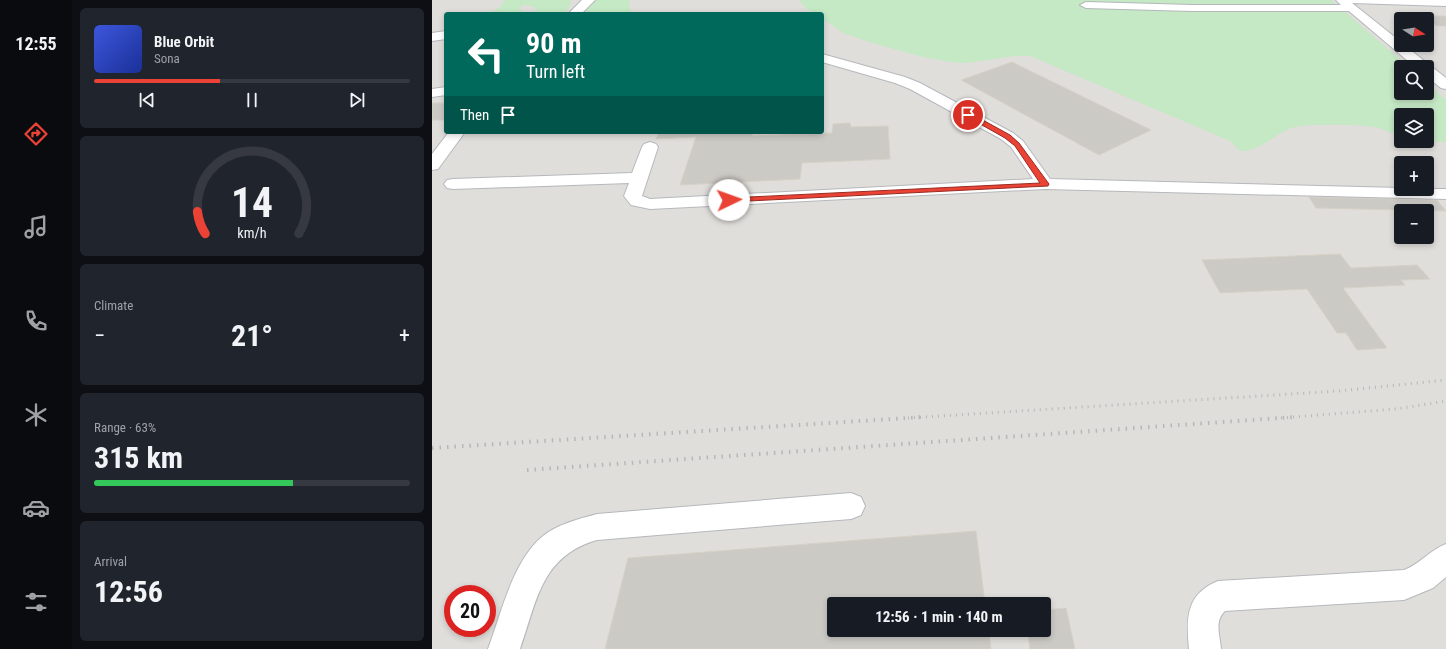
<!DOCTYPE html>
<meta charset="utf-8">
<style>
body{margin:0;font-family:"Roboto Condensed",sans-serif;background:#20242c;color:#f1f3f6;height:100vh;display:flex;flex-direction:column;font-size:15px;white-space:nowrap}
*{box-sizing:border-box;margin:0}
p{font-size:13px;color:#9ea1a6}
.icon{flex:none;width:22px;height:22px;fill:none;stroke:currentColor;stroke-width:2;stroke-linecap:round;stroke-linejoin:round}
.map{position:relative;flex:1;overflow:hidden}
.panel{display:flex;flex-direction:column;gap:8px;padding:8px;background:#0d0f14;width:360px}
.panel>*{flex:none}
.banner{position:absolute;left:12px;top:12px;width:380px;height:122px;border-radius:4px;box-shadow:0 2px 6px #0003;background:#00695c;color:#fff;overflow:hidden}
.needle{width:26px;rotate:102deg}
.buttons{position:absolute;left:962px;top:12px;display:grid;gap:8px}
.buttons a{display:grid;place-items:center;width:40px;height:40px;border-radius:4px;background:#171b24;box-shadow:0 2px 6px #0003;font-size:20px}
.speed{position:absolute;left:12px;top:585px;display:flex;gap:8px;font-size:20px;font-weight:700;text-align:center}
.speed>*{display:grid;place-content:center;width:52px;height:52px;border-radius:50%;background:#171b24;box-shadow:0 2px 6px #0003;line-height:1}
.speed .limit{border:6px solid #d22;background:#fff;color:#111}
.pin{position:absolute;display:grid;place-items:center;width:34px;height:34px;color:#fff;margin:-17px;border:2px solid #fff;border-radius:50%;box-shadow:0 1px 4px #0007}
.me{position:absolute;width:44px;margin:-22px;rotate:87deg;stroke-linejoin:round;filter:drop-shadow(0 0 3px #0008)}
.turn{display:flex;align-items:center;gap:14px;height:84px;padding:0 16px;font-size:18px}
.turn .icon{width:52px;height:52px;stroke-width:2.5}
.turn b{display:block;font-size:28px;line-height:34px}
.then{display:flex;align-items:center;height:38px;padding:0 16px;background:#0003;gap:8px;font-size:15px}
.big{font-size:30px;font-weight:700;line-height:1.1}
.panel .widget{flex:1;display:flex;flex-direction:column;justify-content:center;gap:6px;min-width:0;padding:0 14px;border-radius:6px;background:#20242c}
.panel .dial{align-items:center;gap:0}
.dial svg{height:104px;overflow:visible;fill:none;stroke:#363941;stroke-width:7;stroke-linecap:round;text-anchor:middle}
.dial text{fill:#f1f3f6;stroke:none}
.song{display:flex;align-items:center;gap:12px}
.cover{width:48px;height:48px;border-radius:6px;background:linear-gradient(135deg,hsl(230 70% 55%),hsl(230 70% 35%))}
.played{height:4px;border-radius:2px;background:linear-gradient(90deg,#ea4335 40%,#363941 40%)}
.keys{display:flex;justify-content:space-around;direction:ltr}
.heat{display:flex;justify-content:space-between;align-items:center;font-size:22px;direction:ltr}
.charge{height:6px;border-radius:3px;background:linear-gradient(90deg,#34c759 63%,#363941 0)}
.trip{position:absolute;left:395px;top:597px;width:224px;height:40px;border-radius:4px;background:#171b24;box-shadow:0 2px 6px #0003;font-weight:700;line-height:40px;text-align:center}
main{display:flex;flex:1;min-height:0}
.tab-bar{display:flex;flex-direction:column;width:72px;justify-content:space-around;align-items:center;background:#090b0e;color:#9ea1a6}
.tab-bar .icon{width:28px;height:28px}
.tab-bar .on{color:#ea4335}
.tab-bar b{font-size:18px;color:#f1f3f6}
.map>svg:first-child{display:block}
.industrial{fill:#e0deda;fill-rule:evenodd}
.green{fill:#c5e8c5}
.building{fill:#cccac5;stroke:#d6d1c6}
.lines{fill:none;stroke-linecap:round;stroke-linejoin:round}
.minor-casing{stroke:#b5b8bc;stroke-width:2}
.minor{fill:#fff;fill-rule:evenodd}
.rail-far1{stroke:#b6b7b8;stroke-width:3;stroke-dasharray:1 5;stroke-linecap:butt}
.rail{stroke:#b6b7b8;stroke-width:4;stroke-dasharray:1.5 6;stroke-linecap:butt}
.route{fill:#ea4335;stroke:#982c22}
</style>
<main>
<nav class="tab-bar">
<b>12:55</b>
<svg class="icon on" aria-label="directions" viewBox="0 0 24 24"><path d="M12 3l9 9-9 9-9-9zM9 14v-3h6M13 9l2 2-2 2"/></svg>
<svg class="icon" aria-label="music" viewBox="0 0 24 24"><path d="M9 18V5l10-2v13"/><circle cx="6" cy="18" r="3"/><circle cx="16" cy="16" r="3"/></svg>
<svg class="icon" aria-label="phone" viewBox="0 0 24 24"><path d="M5 4h4l2 5-3 2q2 4 5 5l2-3 5 2v4C11 20 4 13 5 4z"/></svg>
<svg class="icon" aria-label="climate" viewBox="0 0 24 24"><path d="M12 3v18M4 7l16 10M4 17L20 7"/></svg>
<svg class="icon" aria-label="car" viewBox="0 0 24 24"><path d="M5 17H2v-5l4-1 3-4h7l3 4 3 1v5h-3M9 17h6M6 11h13"/><circle cx="7" cy="17" r="2"/><circle cx="17" cy="17" r="2"/></svg>
<svg class="icon" aria-label="filters" viewBox="0 0 24 24"><path d="M4 7h16M4 17h16"/><circle cx="9" cy="7" r="2"/><circle cx="15" cy="17" r="2"/></svg>
</nav>
<section class="panel">
<div class="widget">
<div class="song"><i class="cover"></i><div><b>Blue Orbit</b><p>Sona</p></div></div>
<div class="played"></div>
<div class="keys"><svg class="icon" aria-label="previous" viewBox="0 0 24 24"><path d="M18 5L8 12l10 7zM5 5v14"/></svg><svg class="icon" aria-label="pause" viewBox="0 0 24 24"><path d="M8 5v14M16 5v14"/></svg><svg class="icon" aria-label="next" viewBox="0 0 24 24"><path d="M6 5l10 7-10 7zM19 5v14"/></svg></div>
</div>
<div class="widget dial"><svg viewBox="0 0 100 80">
<path d="M14 69A42 42 0 1 1 86 69"/>
<path d="M14 69A42 42 0 0 1 8 52" stroke="#ea4335"/>
<text x="50" y="56" font-size="32" font-weight="700">14</text>
<text x="50" y="72" font-size="11">km/h</text>
</svg></div>
<div class="widget"><p>Climate</p>
<div class="heat"><a>−</a><b class="big">21°</b><a>+</a></div>
</div>
<div class="widget"><p>Range · 63%</p><b class="big">315 km</b><div class="charge"></div></div>
<div class="widget"><p>Arrival</p><b class="big">12:56</b></div>
</section>
<div class="map">
<svg width="1014" height="649" viewBox="0 0 1014 649">
<rect width="100%" height="100%" fill="#f1efe8"/>
<path class="industrial" d="M0 0H1014V649H0ZM14 14H390V132H14ZM969 19H995V45H969ZM969 67H995V93H969ZM969 115H995V141H969ZM969 163H995V189H969ZM969 211H995V237H969ZM21 594H55V628H21ZM402 604H612V630H402Z"/>
<path class="green" d="M72 0H139L137 8 131 14H101L104 9 102 7 92 5 86 9 91 10 89 14H49C59 12 69 11 72 0Z
M163 0H197L199 14H150Z
M367 0H899L977 67H969V93H995V83L1014 100V142L980 141H995V115H969V137C962 134 954 130 946 128 933 124 877 124 863 127 843 132 830 152 808 151L798 141 598 56H583L535 63 518 62 491 57 440 43 411 33 390 18V14C380 14 373 8 367 0Z"/>
<path class="building" d="M991 16H1014V26H1005Z
M580 62 719 130 667 155 529 80Z
M0 103H14V120H0Z
M418 123 419 127 456 126 458 159 370 163 368 179 248 185 264 137 224 139 227 132H321L320 136 400 133 401 124Z
M877 197 1005 200 1014 211 884 208Z
M908 254 919 268 985 265 998 279 969 280 973 285 911 288 955 348 925 350 914 333H905L875 289 788 293 770 260Z
M544 531 553 604H402V630H557L559 649H173L196 558Z
M634 608 643 649H598L595 630H612V610Z"/>
<g class="lines">
<defs>
<path id="minor" d="M150 0H163L149 14H136Z
M904 0H1014V6L920 3 969 42V45H972L1014 78V89L1009 88 995 77V67H983L917 11H760L654 8 648 5 654 2 760 5H909Z
M14 31V39L0 41V33Z
M390 54 473 77 488 83 581 133 591 141 618 179 969 188V189H1014V199L613 189 218 209 199 205 192 196 197 183 21 189 15 188 12 184 15 180 21 179 200 173 210 147 212 144 218 142 224 144 226 147 210 196 218 199 601 179 579 147 569 139 478 89 463 83 390 62Z
M14 87V95L0 97V89Z
M17 132H33L6 169 0 170V154Z
M419 493 429 497 433 506 429 515 419 519 165 540C109 556 105 601 88 649H56C69 614 81 560 111 536 126 524 147 519 165 514Z
M1014 544V577L1001 588 972 600 793 611C782 621 788 636 789 649H757C754 618 754 594 786 581L972 570C988 564 998 550 1014 544Z"/>
</defs>
<use href="#minor" class="minor-casing"/>
<use href="#minor" class="minor"/>
<path class="rail-far1" d="M476 418 907 391 1014 380
M849 418 964 409 1014 401"/>
<path class="rail" d="M0 448 492 417
M95 470 863 417"/>
</g>
<path class="route" d="M534 113H538L578 135 587 143 617 184 616 186 297 202 294 200 297 198 608 183 583 146 573 138 534 116Z"/>
</svg>
<div class="buttons">
<a><svg class="needle" viewBox="-14 -14 28 28"><path d="M0-13l5 13h-10z" fill="#e53935"/><path d="M0 13l5-13h-10z" fill="#9ea1a6"/></svg></a>
<a><svg class="icon" aria-label="search" viewBox="0 0 24 24"><circle cx="10" cy="10" r="6"/><path d="M15 15l6 6"/></svg></a>
<a><svg class="icon" aria-label="layers" viewBox="0 0 24 24"><path d="M12 4l9 5-9 5-9-5zM3 14l9 5 9-5"/></svg></a>
<a>+</a>
<a>−</a>
</div>
<div class="speed"><div class="limit">20</div></div>
<div class="pin" style="left:536px;top:115px;background:#d93025"><svg class="icon" aria-label="arrive" viewBox="0 0 24 24"><path d="M6 21V4h12l-3 4 3 4H6"/></svg></div>
<svg class="me" style="left:297px;top:200px" viewBox="-20 -20 40 40"><circle r="19" fill="#fff"/><path d="M0-13L10 11 0 6-10 11z" fill="#ea4335"/></svg>
<div class="trip">12:56 · 1 min · 140 m</div>
<div class="banner">
<div class="turn"><svg class="icon" aria-label="left" viewBox="0 0 24 24"><path d="M17 20v-9H6M10 6l-5 5 5 5"/></svg><div><b>90 m</b>Turn left</div></div>
<div class="then">Then<svg class="icon" aria-label="arrive" viewBox="0 0 24 24"><path d="M6 21V4h12l-3 4 3 4H6"/></svg></div>
</div>
</div>
</main>
